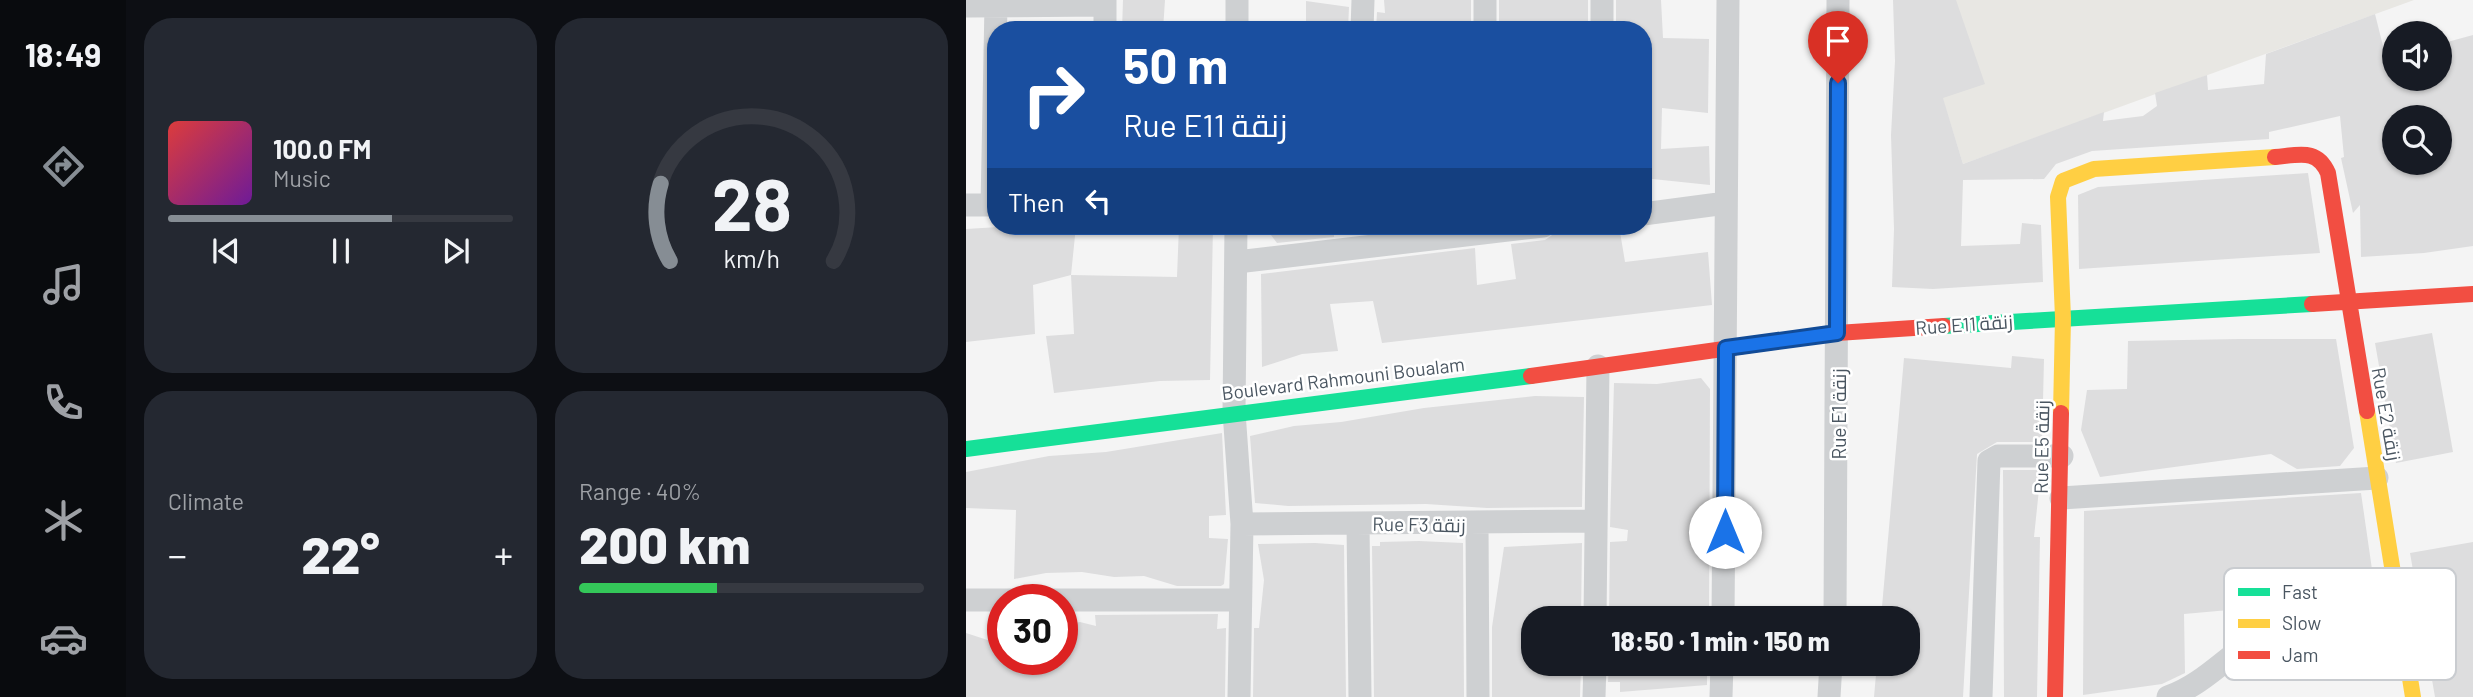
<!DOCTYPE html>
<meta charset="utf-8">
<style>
body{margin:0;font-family:Barlow,Cairo,sans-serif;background:#242831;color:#f1f3f6;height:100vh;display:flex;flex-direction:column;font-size:26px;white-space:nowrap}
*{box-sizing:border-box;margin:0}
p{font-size:23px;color:#9ea1a6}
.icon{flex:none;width:38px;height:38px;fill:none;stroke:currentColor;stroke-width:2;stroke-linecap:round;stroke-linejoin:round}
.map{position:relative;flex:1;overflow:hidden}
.sheet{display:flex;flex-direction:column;gap:18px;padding:18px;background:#0d0f14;width:840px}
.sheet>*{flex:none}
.top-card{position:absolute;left:21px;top:21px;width:665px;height:214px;border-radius:28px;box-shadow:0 2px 5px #0004;background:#1a4fa0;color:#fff;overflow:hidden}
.controls{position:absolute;left:1416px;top:21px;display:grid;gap:14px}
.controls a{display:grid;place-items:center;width:70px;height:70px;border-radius:50%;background:#171b24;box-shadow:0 2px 5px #0004;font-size:35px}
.speed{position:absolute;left:21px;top:584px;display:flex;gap:14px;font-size:35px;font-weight:700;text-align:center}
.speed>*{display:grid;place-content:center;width:91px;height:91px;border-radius:50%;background:#171b24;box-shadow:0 2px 5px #0004;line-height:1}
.speed .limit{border:10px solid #d22;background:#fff;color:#111}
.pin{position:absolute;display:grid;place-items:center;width:60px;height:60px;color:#fff;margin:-72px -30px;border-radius:50% 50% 50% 0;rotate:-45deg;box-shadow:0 0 7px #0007}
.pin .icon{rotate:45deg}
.me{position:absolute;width:77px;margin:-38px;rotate:0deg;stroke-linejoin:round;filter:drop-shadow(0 0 5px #0008)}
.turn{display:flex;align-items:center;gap:24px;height:147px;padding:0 21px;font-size:32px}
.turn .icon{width:91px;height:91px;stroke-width:2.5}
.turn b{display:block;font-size:49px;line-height:60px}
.then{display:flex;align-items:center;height:66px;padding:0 21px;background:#0003;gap:14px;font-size:26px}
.big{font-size:52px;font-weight:800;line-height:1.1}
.sheet .widget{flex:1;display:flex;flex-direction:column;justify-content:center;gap:10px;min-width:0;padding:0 24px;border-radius:28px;background:#242831}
.sheet .dial{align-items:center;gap:0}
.dial svg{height:182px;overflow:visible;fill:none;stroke:#363941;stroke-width:7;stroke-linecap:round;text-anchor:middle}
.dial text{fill:#f1f3f6;stroke:none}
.song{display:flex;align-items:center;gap:21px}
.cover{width:84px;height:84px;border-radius:10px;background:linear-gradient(135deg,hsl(0 70% 55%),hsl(280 70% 35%))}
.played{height:7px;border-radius:4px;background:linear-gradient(90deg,#868d94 65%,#363941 65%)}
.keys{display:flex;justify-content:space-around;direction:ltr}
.heat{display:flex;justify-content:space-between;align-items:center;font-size:38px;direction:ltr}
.charge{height:10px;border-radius:5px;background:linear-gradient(90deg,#34c759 40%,#363941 0)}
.sheet .tiles{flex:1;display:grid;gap:18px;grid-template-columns:repeat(2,1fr)}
.trip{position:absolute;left:555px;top:606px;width:399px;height:70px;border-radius:28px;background:#171b24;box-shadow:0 2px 5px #0004;font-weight:800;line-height:70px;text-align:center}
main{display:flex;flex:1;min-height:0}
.tabs{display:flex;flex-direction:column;width:126px;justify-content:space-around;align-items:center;background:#090b0e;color:#9ea1a6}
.tabs .icon{width:49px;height:49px}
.tabs .on{color:#868d94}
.tabs b{font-size:32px;color:#f1f3f6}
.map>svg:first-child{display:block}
.commercial{fill:#e8e7e3}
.building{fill:#ddddde;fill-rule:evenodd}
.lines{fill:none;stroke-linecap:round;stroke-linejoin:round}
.street{stroke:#ced0d2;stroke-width:23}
.fast{stroke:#16e098;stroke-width:16}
.slow{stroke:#ffcf43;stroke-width:16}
.jam{stroke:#f24e42;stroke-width:16}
.route-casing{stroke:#114b97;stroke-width:18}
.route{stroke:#1a73e8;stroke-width:12}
.labels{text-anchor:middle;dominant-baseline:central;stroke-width:5;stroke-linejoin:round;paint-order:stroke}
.street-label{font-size:19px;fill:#4a5661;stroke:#fff}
.key{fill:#fff;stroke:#c9ccd0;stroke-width:2}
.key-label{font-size:19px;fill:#4a5661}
</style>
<main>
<nav class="tabs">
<b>18:49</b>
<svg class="icon on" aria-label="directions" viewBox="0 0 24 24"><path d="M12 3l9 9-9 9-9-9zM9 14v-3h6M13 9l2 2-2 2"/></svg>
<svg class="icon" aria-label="music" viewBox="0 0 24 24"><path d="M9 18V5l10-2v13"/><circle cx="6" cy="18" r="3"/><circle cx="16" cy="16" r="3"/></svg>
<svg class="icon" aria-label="phone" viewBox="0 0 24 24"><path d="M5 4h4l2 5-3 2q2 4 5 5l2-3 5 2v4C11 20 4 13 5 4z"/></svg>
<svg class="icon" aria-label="climate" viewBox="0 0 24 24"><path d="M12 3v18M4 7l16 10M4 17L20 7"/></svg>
<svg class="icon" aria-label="car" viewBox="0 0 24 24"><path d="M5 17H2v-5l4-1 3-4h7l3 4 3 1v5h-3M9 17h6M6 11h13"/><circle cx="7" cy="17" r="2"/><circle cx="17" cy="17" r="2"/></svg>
</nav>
<section class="sheet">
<div class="tiles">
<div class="widget">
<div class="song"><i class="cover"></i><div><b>100.0 FM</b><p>Music</p></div></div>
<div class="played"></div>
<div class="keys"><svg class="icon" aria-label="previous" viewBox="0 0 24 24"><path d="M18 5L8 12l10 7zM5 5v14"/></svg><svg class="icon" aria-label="pause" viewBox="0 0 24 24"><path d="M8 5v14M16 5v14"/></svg><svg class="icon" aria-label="next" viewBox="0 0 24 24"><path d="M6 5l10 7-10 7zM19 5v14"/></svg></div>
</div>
<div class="widget dial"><svg viewBox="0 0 100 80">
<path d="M14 69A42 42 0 1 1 86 69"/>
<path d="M14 69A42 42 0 0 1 10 35" stroke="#868d94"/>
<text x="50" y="56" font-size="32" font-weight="700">28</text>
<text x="50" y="72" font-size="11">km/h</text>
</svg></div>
<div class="widget"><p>Climate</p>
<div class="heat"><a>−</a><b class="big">22°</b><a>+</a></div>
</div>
<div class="widget"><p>Range · 40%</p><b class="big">200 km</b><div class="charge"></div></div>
</div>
</section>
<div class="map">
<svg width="1507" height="697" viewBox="0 0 1507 697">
<rect width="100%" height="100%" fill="#f4f4f4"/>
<path class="commercial" d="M946 0H1448L997 164Z"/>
<path class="building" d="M157 0H199L197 30H156Z
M418 0H505V30H410L411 12 419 13Z
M533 0H622V30H533Z
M650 0H695L697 38 743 39 742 113 696 108 695 149 743 146 744 185 677 178V30H650Z
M927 0H990L1019 84 977 98 997 164 1138 112 1137 121 1177 116 1191 106 1189 93 1241 75 1242 90 1298 84 1300 54 1409 14 1420 58 1428 56V79H1474V44L1507 35V246L1458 253 1395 257 1394 205 1387 213 1375 158 1378 157 1374 116 1303 132V139L1126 151 1090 164 1078 179 997 180 995 246 1054 244 1056 223 1075 225 1077 282 967 289 926 287 928 229 925 135 929 61ZM1428 117H1474V163H1428Z
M340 1 383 7 382 30H340Z
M1342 173 1354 253 1113 269 1112 195 1132 187Z
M49 226H110L105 275 67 285 69 334 0 342V229Z
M213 226H247L244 380 194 381 88 393 80 336 108 334 105 275 211 277Z
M298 226H368V237L311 243Z
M642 226H653L659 262 742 252 746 305 416 343 407 301 364 304 372 351 336 354 296 367 295 274 509 248 511 285 550 279 545 244 579 240 589 233Z
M1466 333 1487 452 1430 463 1409 343Z
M1273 339H1370L1388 448 1374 466 1331 469 1305 454 1134 477 1115 430 1121 390 1161 389 1162 341Z
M1046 356 1078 359 1076 442H1031L1011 454 997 697H908L911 663H942V618H915L938 358 1045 368Z
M735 378 744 389 743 618H643L644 542 661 541 662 530 644 527 648 383 691 384Z
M569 396 618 397 616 507 521 508 460 504 322 506 289 503 284 436 328 426 375 422 458 408Z
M256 433 260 515 243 516V538L262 539 258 584 255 586H211L178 576 148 577 116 572 80 573 48 579 50 510 0 508V472L83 456 140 452Z
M1037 470H1075L1068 537H1074L1071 697H1038Z
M1395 493 1410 597 1218 614 1219 673 1196 684 1117 695 1118 511Z
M453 541 497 543 498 697H408L406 546H414V542Z
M1507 542V697H1469L1444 553Z
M349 543 378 545 380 697H287L288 628H293L298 580 292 544Z
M616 543 615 618H567V663H615L614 697H526V627L538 547Z
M252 614 251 629 260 628 259 697H0V633L37 645V660H96V625L114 622 130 626 129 615Z
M643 663H741V685L654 692V682H642Z"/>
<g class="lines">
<path class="street" d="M139 0V30
M0 6 139 5
M271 30V0
M396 30 397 0
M519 30V0
M636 30V0
M0 205H30
M26 205 30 5
M677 214 760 203
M270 226 268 412 276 524 273 697
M271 262 577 226
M1095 498 1411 478
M392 523 394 697
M276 524 630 521
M511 524 512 697
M0 600H274
M629 618 632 366
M757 618 762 0
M869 618 872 0
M628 697 629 663
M755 697 756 663
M863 697 865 663
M1015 697 1023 461 1032 456H1096
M1202 697C1240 684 1266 650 1301 632 1335 613 1393 614 1433 609"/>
<path class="fast" d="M978 326 1346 304
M0 449 565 376"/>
<path class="slow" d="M1401 411 1447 697
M1095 413 1097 318 1092 197 1097 181 1128 169 1309 157"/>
<path class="jam" d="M1309 157C1333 155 1351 148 1362 173L1401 411
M1346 304 1507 294
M565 376 871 333 978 326
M1089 697 1095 413"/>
</g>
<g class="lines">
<defs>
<path id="route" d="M759 532 760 348 871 333 872 83"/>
</defs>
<use href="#route" class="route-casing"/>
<use href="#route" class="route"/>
</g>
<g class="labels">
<g class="street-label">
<text transform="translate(998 324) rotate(-4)">Rue E11 زنقة</text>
<text transform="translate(377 378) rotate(-7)">Boulevard Rahmouni Boualam</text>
<text transform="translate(872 414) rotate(-90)">Rue E1 زنقة</text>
<text transform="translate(1421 414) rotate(80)">Rue E2 زنقة</text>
<text transform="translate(1075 447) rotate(-89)">Rue E5 زنقة</text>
<text transform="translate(453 524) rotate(1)">Rue F3 زنقة</text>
</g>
</g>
<rect x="1258" y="568" width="232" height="112" rx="10" class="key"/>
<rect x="1272" y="588" width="32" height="8" fill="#16e098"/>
<rect x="1272" y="619" width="32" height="9" fill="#ffcf43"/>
<rect x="1272" y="651" width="32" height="8" fill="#f24e42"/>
<g class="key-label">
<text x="1316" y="599">Fast</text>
<text x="1316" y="630">Slow</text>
<text x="1316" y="662">Jam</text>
</g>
</svg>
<div class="controls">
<a><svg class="icon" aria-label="sound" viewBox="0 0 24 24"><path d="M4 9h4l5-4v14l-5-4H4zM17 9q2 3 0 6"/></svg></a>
<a><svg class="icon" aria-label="search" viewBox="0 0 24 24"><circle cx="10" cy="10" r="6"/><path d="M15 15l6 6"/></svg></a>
</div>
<div class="speed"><div class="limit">30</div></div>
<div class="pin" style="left:872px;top:83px;background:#d93025"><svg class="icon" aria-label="arrive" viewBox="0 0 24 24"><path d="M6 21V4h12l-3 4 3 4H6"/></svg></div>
<svg class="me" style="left:759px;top:532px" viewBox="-20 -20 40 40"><circle r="19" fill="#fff"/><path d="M0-13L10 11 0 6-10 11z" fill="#1a73e8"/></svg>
<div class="trip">18:50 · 1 min · 150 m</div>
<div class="top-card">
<div class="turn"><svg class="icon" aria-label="right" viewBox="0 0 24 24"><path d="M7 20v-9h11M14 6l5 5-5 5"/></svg><div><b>50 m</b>Rue E11 زنقة</div></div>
<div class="then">Then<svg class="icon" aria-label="left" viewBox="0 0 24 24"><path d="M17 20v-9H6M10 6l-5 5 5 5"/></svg></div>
</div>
</div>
</main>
